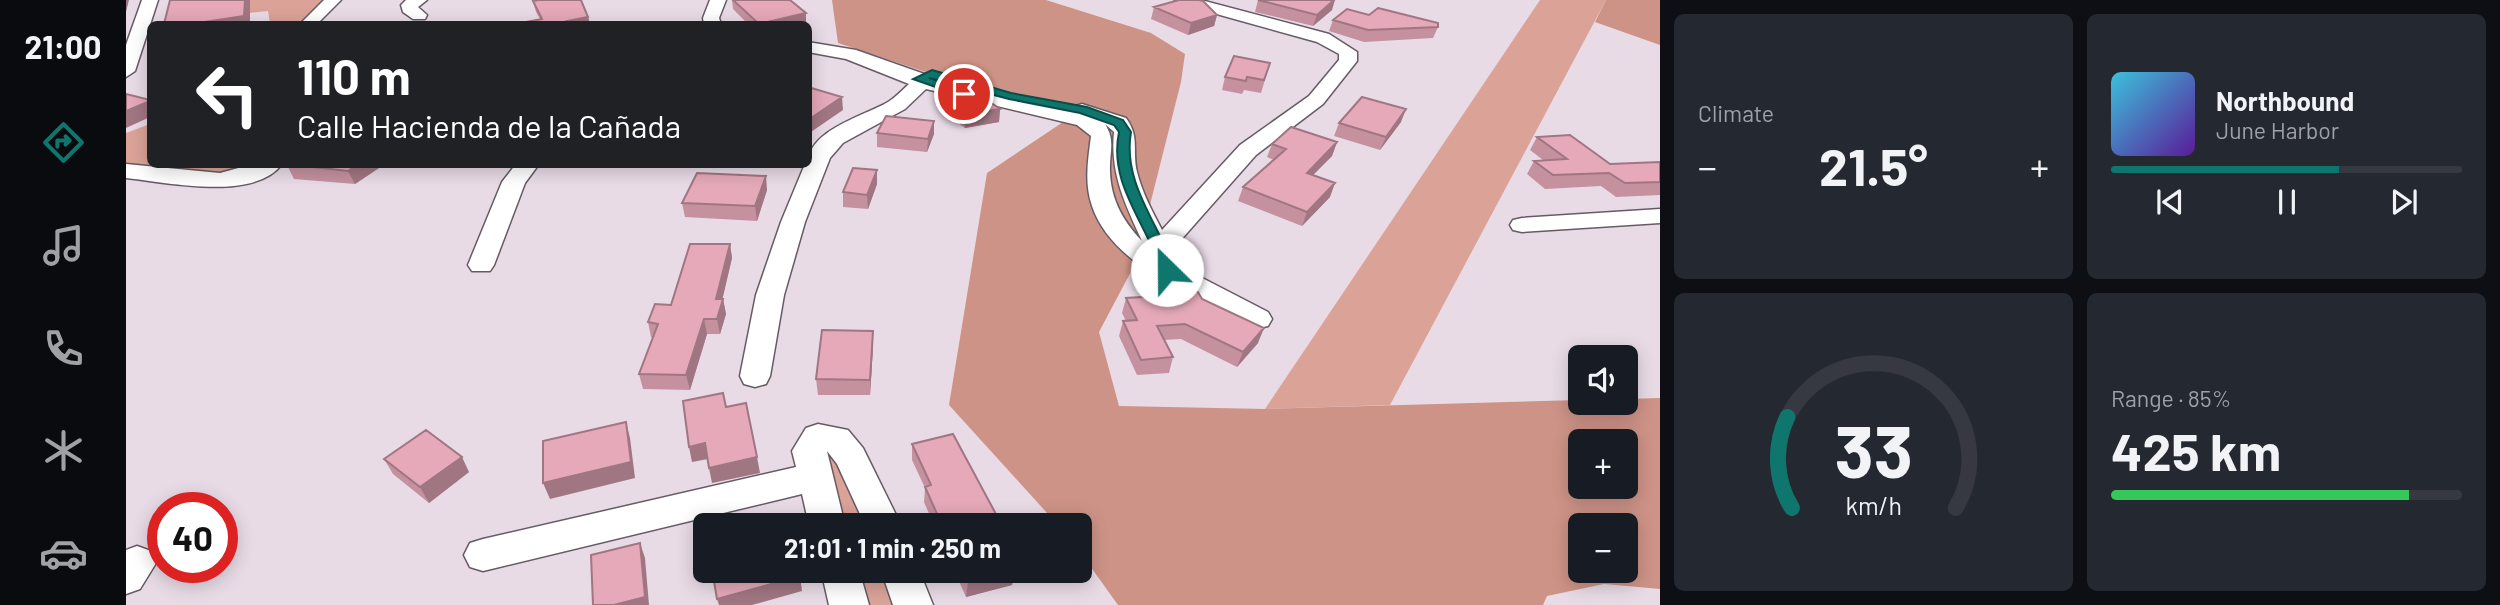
<!DOCTYPE html>
<meta charset="utf-8">
<style>
body{margin:0;font-family:Barlow,sans-serif;background:#242831;color:#f1f3f6;height:100vh;display:flex;flex-direction:column;font-size:26px;white-space:nowrap}
*{box-sizing:border-box;margin:0}
p{font-size:23px;color:#9ea1a6}
.icon{flex:none;width:38px;height:38px;fill:none;stroke:currentColor;stroke-width:2;stroke-linecap:round;stroke-linejoin:round}
.map{position:relative;flex:1;overflow:hidden}
.side{display:flex;flex-direction:column;gap:14px;padding:14px;background:#0d0f14;width:840px}
.side>*{flex:none}
.top-card{position:absolute;left:21px;top:21px;width:665px;height:147px;border-radius:10px;box-shadow:0 4px 18px #0003;background:#202124;color:#fff;overflow:hidden}
.controls{position:absolute;left:1442px;top:345px;display:grid;gap:14px}
.controls a{display:grid;place-items:center;width:70px;height:70px;border-radius:10px;background:#171b24;box-shadow:0 4px 18px #0003;font-size:35px}
.speed{position:absolute;left:21px;top:492px;display:flex;gap:14px;font-size:35px;font-weight:700;text-align:center}
.speed>*{display:grid;place-content:center;width:91px;height:91px;border-radius:50%;background:#171b24;box-shadow:0 4px 18px #0003;line-height:1}
.speed .limit{border:10px solid #d22;background:#fff;color:#111}
.pin{position:absolute;display:grid;place-items:center;width:60px;height:60px;color:#fff;margin:-30px;border:4px solid #fff;border-radius:50%;box-shadow:0 2px 7px #0007}
.me{position:absolute;width:77px;margin:-38px;rotate:337deg;stroke-linejoin:round;filter:drop-shadow(0 0 5px #0008)}
.turn{display:flex;align-items:center;gap:24px;height:147px;padding:0 35px;font-size:32px}
.turn .icon{width:91px;height:91px;stroke-width:2.5}
.turn b{display:block;font-size:49px;line-height:60px}
.big{font-size:52px;font-weight:700;line-height:1.1}
.side .widget{flex:1;display:flex;flex-direction:column;justify-content:center;gap:10px;min-width:0;padding:0 24px;border-radius:10px;background:#242831}
.side .dial{align-items:center;gap:0}
.dial svg{height:182px;overflow:visible;fill:none;stroke:#363941;stroke-width:7;stroke-linecap:round;text-anchor:middle}
.dial text{fill:#f1f3f6;stroke:none}
.song{display:flex;align-items:center;gap:21px}
.cover{width:84px;height:84px;border-radius:10px;background:linear-gradient(135deg,hsl(190 70% 55%),hsl(270 70% 35%))}
.played{height:7px;border-radius:4px;background:linear-gradient(90deg,#0f766e 65%,#363941 65%)}
.keys{display:flex;justify-content:space-around;direction:ltr}
.heat{display:flex;justify-content:space-between;align-items:center;font-size:38px;direction:ltr}
.charge{height:10px;border-radius:5px;background:linear-gradient(90deg,#34c759 85%,#363941 0)}
.side .tiles{flex:1;display:grid;gap:14px;grid-template-columns:repeat(2,1fr)}
.trip{position:absolute;left:567px;top:513px;width:399px;height:70px;border-radius:10px;background:#171b24;box-shadow:0 4px 18px #0003;font-weight:700;line-height:70px;text-align:center}
main{display:flex;flex:1;min-height:0}
.menu{display:flex;flex-direction:column;width:126px;justify-content:space-around;align-items:center;background:#090b0e;color:#9ea1a6}
.menu .icon{width:49px;height:49px}
.menu .current{color:#0f766e}
.menu b{font-size:32px;color:#f1f3f6}
.map>svg:first-child{display:block}
.green{fill:#dba398}
.forest{fill:#ce9387;fill-rule:evenodd}
.lines{fill:none;stroke-linecap:round;stroke-linejoin:round}
.minor-casing{stroke:#665b64;stroke-width:3}
.minor{fill:#fff;fill-rule:evenodd}
.wall{fill:#c5919f}
.shaded-wall{fill:#a07682}
.building{fill:#e5a9b9;stroke:#a07682;stroke-width:2}
.route{fill:#0f766e;stroke:#0a4d48;stroke-width:2}
</style>
<main>
<nav class="menu">
<b>21:00</b>
<svg class="icon current" aria-label="directions" viewBox="0 0 24 24"><path d="M12 3l9 9-9 9-9-9zM9 14v-3h6M13 9l2 2-2 2"/></svg>
<svg class="icon" aria-label="music" viewBox="0 0 24 24"><path d="M9 18V5l10-2v13"/><circle cx="6" cy="18" r="3"/><circle cx="16" cy="16" r="3"/></svg>
<svg class="icon" aria-label="phone" viewBox="0 0 24 24"><path d="M5 4h4l2 5-3 2q2 4 5 5l2-3 5 2v4C11 20 4 13 5 4z"/></svg>
<svg class="icon" aria-label="climate" viewBox="0 0 24 24"><path d="M12 3v18M4 7l16 10M4 17L20 7"/></svg>
<svg class="icon" aria-label="car" viewBox="0 0 24 24"><path d="M5 17H2v-5l4-1 3-4h7l3 4 3 1v5h-3M9 17h6M6 11h13"/><circle cx="7" cy="17" r="2"/><circle cx="17" cy="17" r="2"/></svg>
</nav>
<div class="map">
<svg width="1534" height="605" viewBox="0 0 1534 605">
<rect width="100%" height="100%" fill="#e8dbe6"/>
<path class="green" d="M123 0H207L182 24H144L142 11 107 15Z
M1414 0H1480L1264 405 1139 409Z
M24 124V164L145 165 121 178 0 171V133Z
M692 437 757 525H701Z
M714 571H774L787 605H723Z"/>
<path class="forest" d="M706 0H920L1025 33 1059 54 1055 82 1009 264 973 332 993 406 1139 409 1454 400V402H1500V399L1534 398V589L1478 584 1421 596 1417 605H992L954 552V525H932L823 405 861 173 955 110 842 86 712 43ZM1454 441H1500V486H1454ZM1454 525H1500V570H1454Z
M1480 0H1534V45L1469 22Z"/>
<g class="lines">
<defs>
<path id="minor" d="M16 0H32L9 71 0 77V45Z
M198 0H215L191 24H174Z
M280 0H301L292 7 301 15 299 19H287L277 12 275 5Z
M584 0H600L593 18 595 24H578L577 18Z
M1049 0H1075L1203 34 1231 52V61L1197 104 1130 155 1046 250 1053 266 1142 312 1146 319 1142 326 1132 328 1122 326C1070 297 986 266 966 206 958 183 962 159 965 136L951 125 800 89 779 109 717 143 704 158 679 222 658 295 644 376 640 384 629 387 618 384 614 376 630 295 655 222 679 164H682C682 130 738 116 762 102 770 97 776 90 783 84L720 59 682 52V42L730 50 841 89 947 111 949 106 956 104 1000 118C1014 137 1006 150 1011 172 1016 192 1026 211 1036 230L1114 145 1183 96 1213 60V54L1191 42 1051 3ZM979 124 988 132C984 174 999 204 1016 241 997 221 985 200 984 172 983 153 990 141 979 124Z
M0 164 94 173 127 164H156C128 202 39 182 0 178Z
M390 164H413L399 183 368 265 364 271H346L342 265 376 182Z
M1534 209V223L1396 232 1387 230 1384 225 1387 220 1396 218Z
M692 424 722 430 737 448 775 525H739L711 464 701 451 719 525H683L676 494 357 571 344 567 338 555 344 543 357 539 670 467 666 451 680 428Z
M11 546 25 551 30 563 14 589 0 594V550Z
M695 570H733L743 605H703Z
M755 570H793L807 605H767Z"/>
</defs>
<use href="#minor" class="minor-casing"/>
<use href="#minor" class="minor"/>
</g>
<path class="wall" d="M606 0H664L680 24H622L607 9Z
M1132 0 1206 10 1187 26 1129 12Z
M407 1 462 17 464 24H395L414 19 410 12Z
M1028 7 1091 15 1088 26 1062 35 1025 19Z
M1243 15 1312 27 1307 38 1238 42 1203 31 1207 20Z
M1144 63 1135 93 1118 90 1116 94 1096 90 1099 77Z
M841 92 874 109 873 122 839 128 812 108 813 95Z
M1275 122 1254 150 1208 136 1213 123Z
M751 133 808 134 801 152 751 147Z
M1411 137 1484 164 1534 162V195L1490 197 1475 186 1419 189 1401 174 1408 161 1417 160 1404 150Z
M1211 142 1206 156 1187 175 1204 197 1176 226 1112 201 1117 187 1148 160 1141 157 1146 144Z
M259 164 229 184 168 179 161 165Z
M751 170V184L742 209 717 207V192Z
M641 190 631 221 559 217 556 203Z
M604 244 606 258 596 299H597L600 314 594 334H581L564 390 517 389 513 374 527 338 525 337 522 322 545 305Z
M1047 288 1076 299 1132 343 1111 367 1055 339 1038 340 1047 357 1043 373 1011 375 993 336 997 321H1000L996 313 1000 298 1045 295Z
M747 331V346L744 395H692L690 379Z
M786 444 870 525H808L798 502 799 488 786 460Z
M258 459 343 472 303 503 267 474Z
M828 570H889L886 585 840 597Z"/>
<path class="shaded-wall" d="M0 0H3L0 12Z
M119 0H124V24H65Z
M1209 0 1206 10 1187 26 1191 15Z
M680 13V24H633Z
M1091 15 1088 26 1062 35 1065 23Z
M462 17 464 24H442L441 21Z
M716 97 717 110 682 134V120Z
M24 101V117L0 128V111Z
M874 109 873 122 839 128V115Z
M1280 109 1275 122 1254 150 1260 137Z
M808 121V134L801 152 802 139Z
M1211 142 1206 156 1176 186 1181 173Z
M232 164H259L229 184 222 171Z
M751 170V184L742 209 741 195Z
M640 176 641 190 631 221 629 206Z
M1209 183 1204 197 1176 226 1181 212Z
M604 244 606 258 593 314 590 299Z
M597 299 600 314 594 334 591 319Z
M578 319 581 334 564 390 560 375Z
M1138 328 1132 343 1111 367 1117 352Z
M747 331V346L744 395V380Z
M500 422 504 438 509 478 424 499 417 483Z
M579 443 582 459 566 462 563 447Z
M336 457 343 472 303 503 294 487Z
M631 457 634 473 586 483 583 468Z
M871 516 870 525H864L865 518Z
M514 543 519 558 523 605H488Z
M889 570 886 585 840 597 842 582Z
M674 576 676 591 626 605H593L591 599Z"/>
<path class="building" d="M44 0H119L118 16 65 24H38Z
M413 0H455L462 17 441 21 445 24H396L395 23 416 19 407 1Z
M607 0H664L680 13 633 24Z
M1053 0H1073L1077 1 1091 15 1065 23 1028 7Z
M1132 0H1208L1191 15Z
M1252 8 1312 23V27L1242 30 1207 20 1221 9 1243 15Z
M1108 56 1144 63 1138 80 1121 77 1120 81 1099 77Z
M682 87 716 97 682 120Z
M837 89 841 92 847 90 874 109 839 115 813 95Z
M0 94 24 100V101L0 111Z
M1236 97 1280 109 1260 137 1213 123Z
M760 116 808 121 802 139 751 133Z
M1165 127 1211 142 1181 173 1209 183 1181 212 1117 187 1160 149 1146 144Z
M1444 135 1484 164 1534 162V182L1499 183 1483 173 1427 175 1408 161 1441 159 1411 137Z
M161 164H232L222 171Z
M727 168 751 170 741 195 717 192Z
M571 173 640 176 629 206 556 203Z
M564 244H604L590 299H597L591 319H578L560 375 513 374 532 324 522 322 529 304 545 305Z
M1069 287 1076 299 1138 328 1117 352 1059 324 1031 326 1047 357 1015 360 997 321 1011 320 1000 298 1051 295 1047 288Z
M696 330 747 331 744 380 690 379Z
M597 393 600 407 620 403 631 457 583 468 579 443 563 447 557 401Z
M500 422 505 462 417 483V441Z
M300 430 336 457 294 487 258 459Z
M827 434 871 516 865 518 868 525H816L799 487 805 485 786 444Z
M514 543 519 597 488 605H467L465 555Z
M586 570H672L674 576 591 599Z
M836 570H887L842 582Z"/>
<path class="route" d="M806 70 885 93 961 107 997 120 1005 132C996 183 1033 224 1049 270L1046 274H1036C1031 265 1030 256 1026 247 1009 209 984 176 993 132L988 125 954 113 883 99 803 78 842 91V96L838 97 787 79Z"/>
</svg>
<div class="controls">
<a><svg class="icon" aria-label="sound" viewBox="0 0 24 24"><path d="M4 9h4l5-4v14l-5-4H4zM17 9q2 3 0 6"/></svg></a>
<a>+</a>
<a>−</a>
</div>
<div class="speed"><div class="limit">40</div></div>
<div class="pin" style="left:838px;top:94px;background:#d93025"><svg class="icon" aria-label="arrive" viewBox="0 0 24 24"><path d="M6 21V4h12l-3 4 3 4H6"/></svg></div>
<svg class="me" style="left:1041px;top:270px" viewBox="-20 -20 40 40"><circle r="19" fill="#fff"/><path d="M0-13L10 11 0 6-10 11z" fill="#0f766e"/></svg>
<div class="trip">21:01 · 1 min · 250 m</div>
<div class="top-card">
<div class="turn"><svg class="icon" aria-label="left" viewBox="0 0 24 24"><path d="M17 20v-9H6M10 6l-5 5 5 5"/></svg><div><b>110 m</b>Calle Hacienda de la Cañada</div></div>
</div>
</div>
<section class="side">
<div class="tiles">
<div class="widget"><p>Climate</p>
<div class="heat"><a>−</a><b class="big">21.5°</b><a>+</a></div>
</div>
<div class="widget">
<div class="song"><i class="cover"></i><div><b>Northbound</b><p>June Harbor</p></div></div>
<div class="played"></div>
<div class="keys"><svg class="icon" aria-label="previous" viewBox="0 0 24 24"><path d="M18 5L8 12l10 7zM5 5v14"/></svg><svg class="icon" aria-label="pause" viewBox="0 0 24 24"><path d="M8 5v14M16 5v14"/></svg><svg class="icon" aria-label="next" viewBox="0 0 24 24"><path d="M6 5l10 7-10 7zM19 5v14"/></svg></div>
</div>
<div class="widget dial"><svg viewBox="0 0 100 80">
<path d="M14 69A42 42 0 1 1 86 69"/>
<path d="M14 69A42 42 0 0 1 12 29" stroke="#0f766e"/>
<text x="50" y="56" font-size="32" font-weight="700">33</text>
<text x="50" y="72" font-size="11">km/h</text>
</svg></div>
<div class="widget"><p>Range · 85%</p><b class="big">425 km</b><div class="charge"></div></div>
</div>
</section>
</main>
